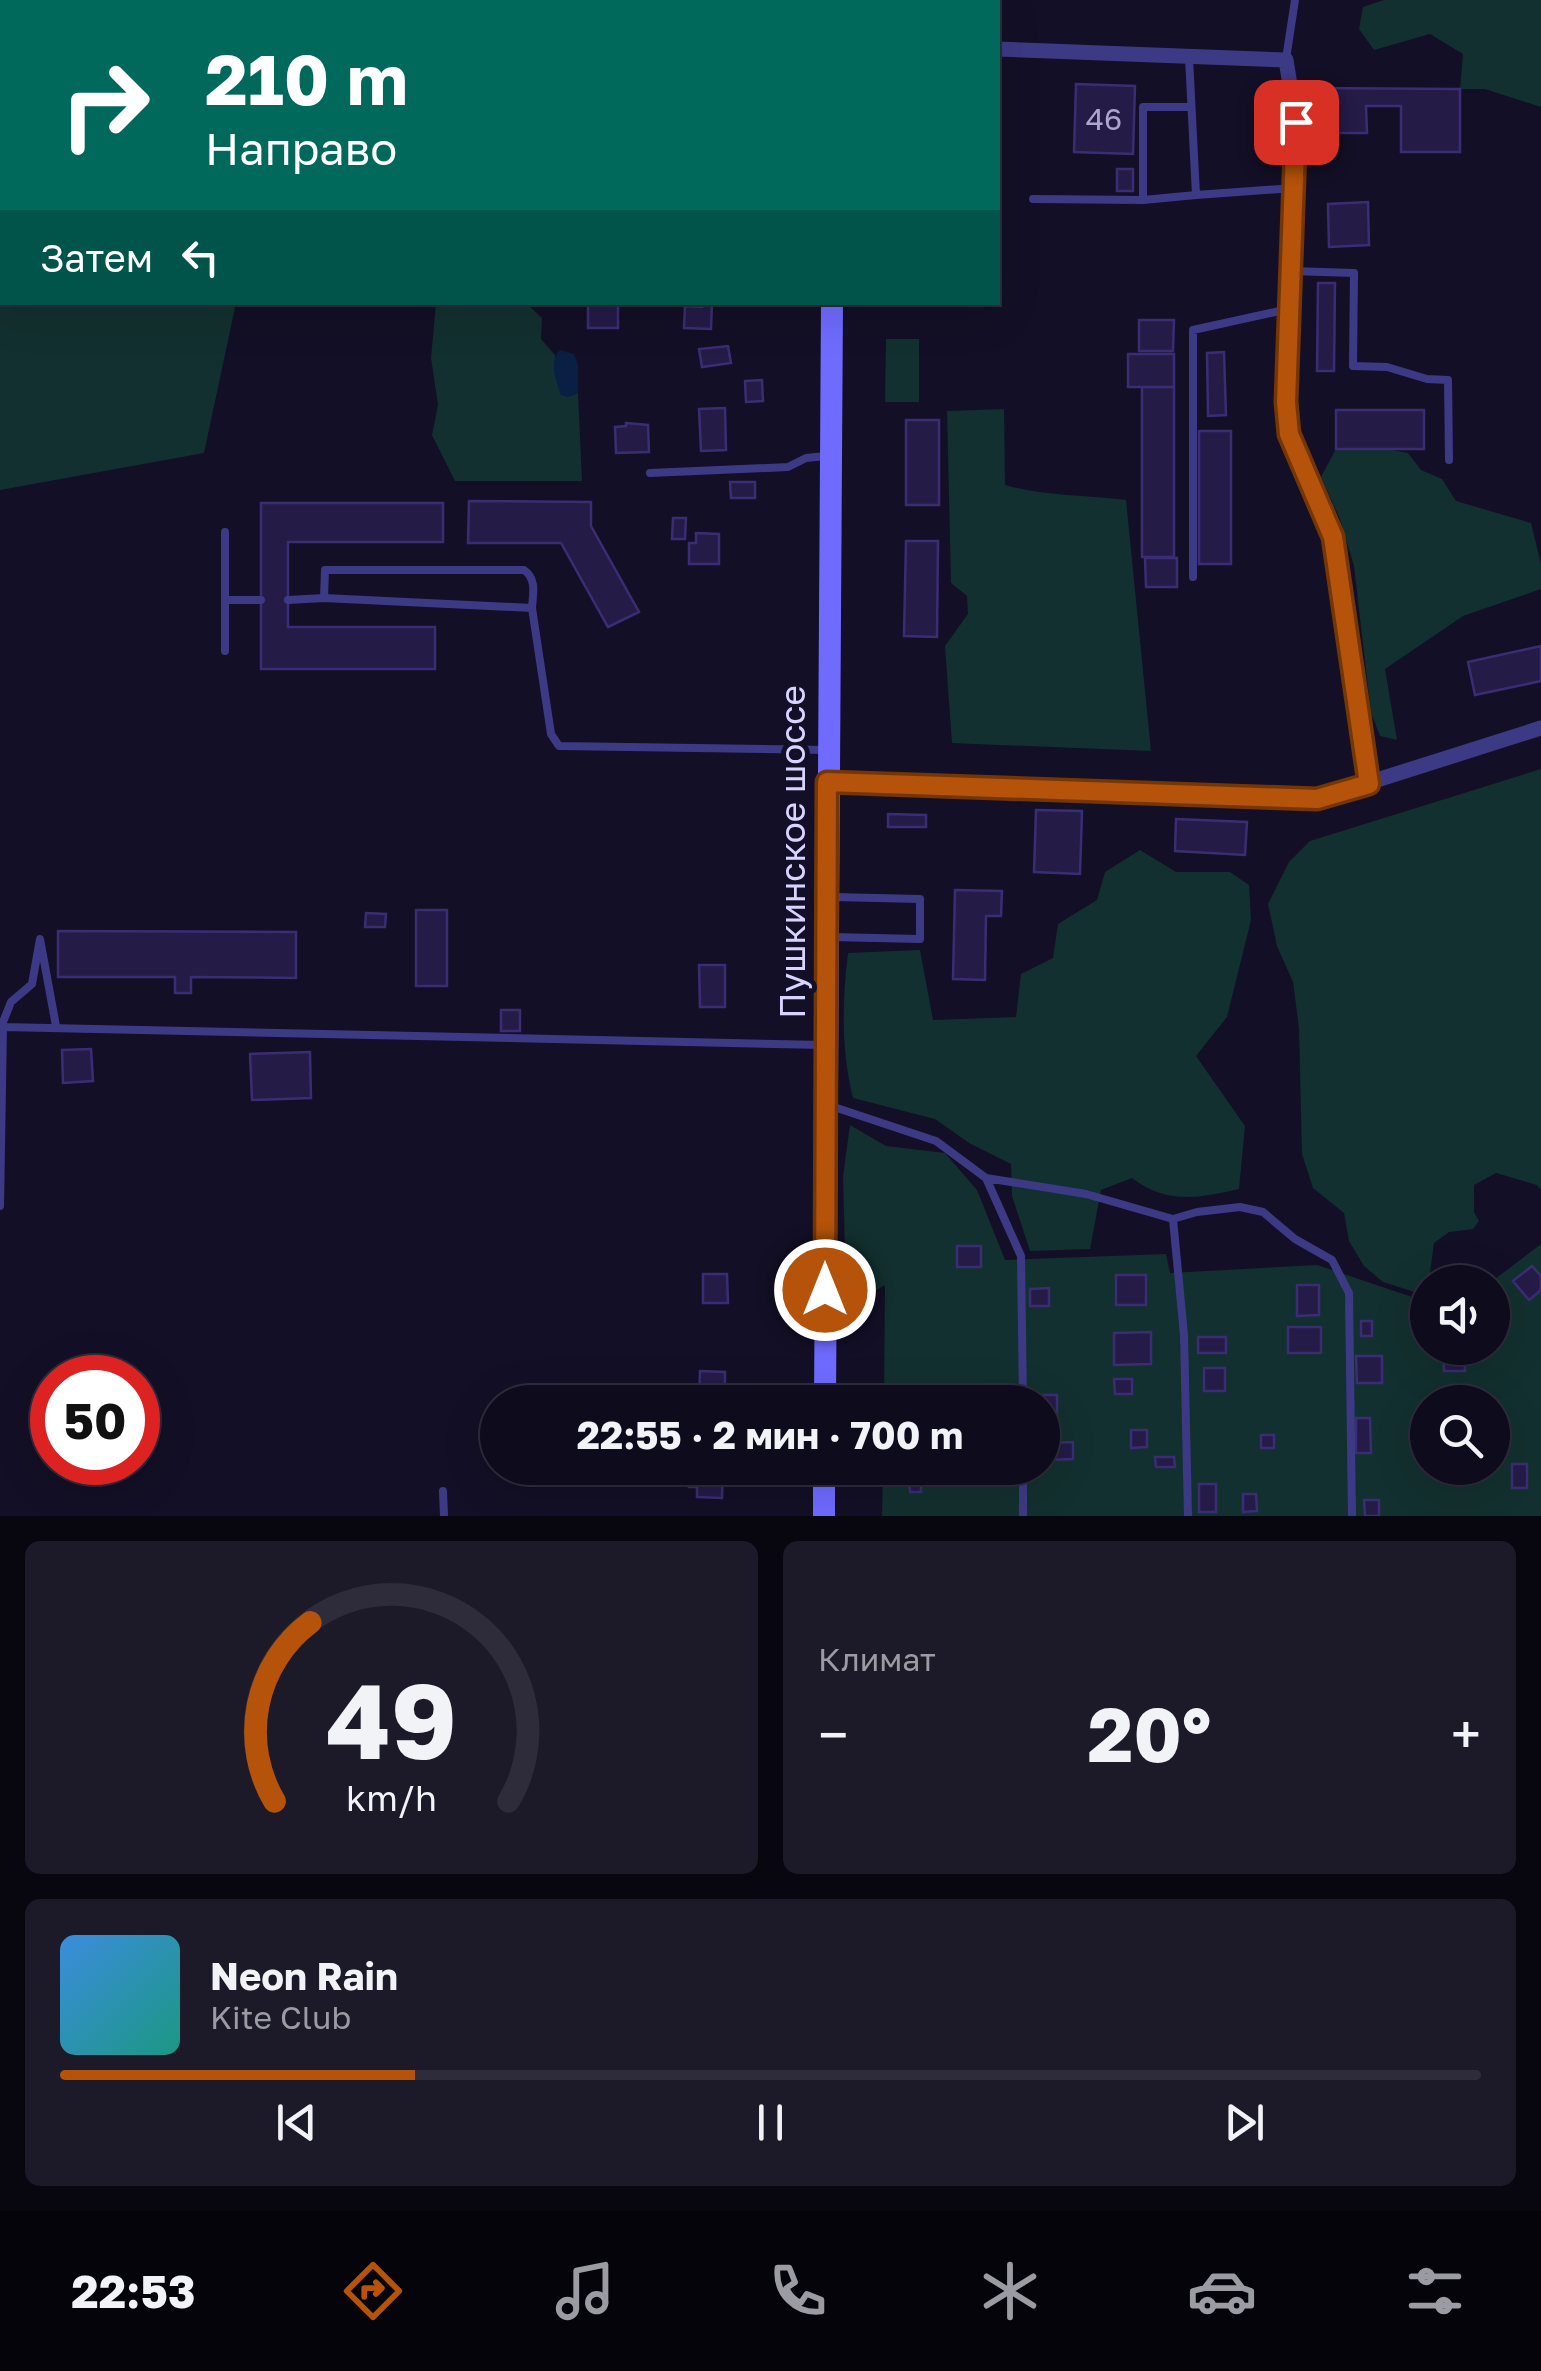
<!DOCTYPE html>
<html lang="ru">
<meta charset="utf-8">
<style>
body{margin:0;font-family:"Golos Text",sans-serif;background:#1c1929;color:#f1f3f6;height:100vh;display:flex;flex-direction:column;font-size:38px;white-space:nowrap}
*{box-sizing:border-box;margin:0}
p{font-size:32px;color:#9b9ba3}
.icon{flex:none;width:55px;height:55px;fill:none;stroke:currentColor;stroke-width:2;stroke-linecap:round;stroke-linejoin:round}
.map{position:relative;height:1516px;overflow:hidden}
.sheet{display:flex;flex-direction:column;gap:25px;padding:25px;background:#08060f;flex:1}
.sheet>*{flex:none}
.guide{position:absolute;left:0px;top:0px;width:1000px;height:305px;box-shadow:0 10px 40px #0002,0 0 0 2px #2e2b3b;background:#00695c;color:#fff;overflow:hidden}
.controls{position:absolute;left:1410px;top:1265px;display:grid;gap:20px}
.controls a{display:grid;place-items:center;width:100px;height:100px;border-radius:50%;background:#0e0b1c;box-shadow:0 10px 40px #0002,0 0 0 2px #2e2b3b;font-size:50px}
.speed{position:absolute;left:30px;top:1355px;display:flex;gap:20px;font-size:50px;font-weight:700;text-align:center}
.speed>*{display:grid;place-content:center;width:130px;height:130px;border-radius:50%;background:#0e0b1c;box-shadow:0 10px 40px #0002,0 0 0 2px #2e2b3b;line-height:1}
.speed .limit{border:15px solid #d22;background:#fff;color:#111}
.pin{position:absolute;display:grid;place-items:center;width:85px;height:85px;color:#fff;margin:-42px;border-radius:20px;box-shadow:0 5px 15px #0006}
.me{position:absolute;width:110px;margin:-55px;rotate:0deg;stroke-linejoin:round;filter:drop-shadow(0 0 8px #0008)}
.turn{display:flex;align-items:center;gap:35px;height:210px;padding:0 40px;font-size:45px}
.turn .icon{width:130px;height:130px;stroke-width:2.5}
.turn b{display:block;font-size:70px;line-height:85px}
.then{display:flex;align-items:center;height:95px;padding:0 40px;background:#0003;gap:20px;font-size:38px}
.big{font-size:75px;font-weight:700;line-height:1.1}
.sheet .tile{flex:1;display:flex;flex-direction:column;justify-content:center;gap:15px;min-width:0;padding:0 35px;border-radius:15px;background:#1c1929}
.sheet .dial{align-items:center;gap:0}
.dial svg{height:260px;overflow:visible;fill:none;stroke:#2e2b3b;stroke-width:7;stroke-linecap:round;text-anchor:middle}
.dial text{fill:#f1f3f6;stroke:none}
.song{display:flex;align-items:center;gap:30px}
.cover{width:120px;height:120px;border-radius:15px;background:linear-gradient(135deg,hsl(210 70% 55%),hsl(170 70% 35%))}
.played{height:10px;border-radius:5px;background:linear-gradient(90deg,#b45309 25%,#2e2b3b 25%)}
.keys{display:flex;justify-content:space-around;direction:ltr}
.heat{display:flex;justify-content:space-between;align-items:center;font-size:55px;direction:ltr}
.sheet .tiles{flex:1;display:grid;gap:25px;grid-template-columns:1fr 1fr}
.tile:last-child{grid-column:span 2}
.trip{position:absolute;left:480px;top:1385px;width:580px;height:100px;border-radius:50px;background:#0e0b1c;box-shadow:0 10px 40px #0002,0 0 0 2px #2e2b3b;font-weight:700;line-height:100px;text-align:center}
.tabs{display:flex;height:160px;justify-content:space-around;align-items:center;background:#06040b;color:#9b9ba3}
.tabs .icon{width:70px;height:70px}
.tabs .selected{color:#b45309}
.tabs b{font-size:45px;color:#f1f3f6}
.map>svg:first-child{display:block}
.green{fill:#12302f;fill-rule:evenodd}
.water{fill:#0a1f44}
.building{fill:#241b47;stroke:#3b2d73;stroke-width:2.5}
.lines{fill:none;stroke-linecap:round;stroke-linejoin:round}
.lane{stroke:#3d3a85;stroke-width:8}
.street{stroke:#3d3a85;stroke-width:15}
.secondary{stroke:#6f6bff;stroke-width:22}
.route-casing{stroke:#753606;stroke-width:25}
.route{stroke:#b45309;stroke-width:18}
.labels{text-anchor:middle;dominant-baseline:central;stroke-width:10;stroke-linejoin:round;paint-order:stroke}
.number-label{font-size:30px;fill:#aca6d1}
.street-label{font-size:35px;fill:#d9d4ff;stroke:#130f26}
</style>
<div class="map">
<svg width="1541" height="1516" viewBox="0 0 1541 1516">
<rect width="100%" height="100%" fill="#130f26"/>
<path class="green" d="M0 0H193V2H2V302L236 303 204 453 0 490Z
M1384 0H1541V107L1485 89H1460L1463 54 1430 34 1374 50 1359 29 1363 7Z
M436 303H526L542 318 541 339 555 355 556 378 567 397 578 393 582 481H455L432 435 438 405 431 358Z
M886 339H919V402H885Z
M1004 409 1005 485C1044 496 1086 495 1126 500L1151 751 952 743 945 646 968 614 967 596 951 583 947 411Z
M1336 449H1387L1408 453 1421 470 1442 479 1456 501 1531 523 1541 564V589L1463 616 1385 669 1397 740 1380 736 1371 713 1354 566 1340 519 1321 477Z
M1541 769V1190L1537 1185 1496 1173 1474 1185V1212L1479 1221 1473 1229 1449 1232 1434 1243 1427 1296 1383 1282 1364 1266 1349 1241 1344 1213 1313 1188 1302 1154 1299 1028 1293 982 1277 946 1268 904 1289 862 1310 841Z
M1140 850 1176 872H1230L1249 885 1251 920 1227 1017 1196 1056 1245 1126 1239 1189C1199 1198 1167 1205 1132 1178L1101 1190 1090 1249 1030 1251 1012 1196 1011 1164 969 1143 935 1119 853 1098C841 1050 842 1003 848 953L920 950 933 1020 1016 1017 1021 974 1053 958 1058 924 1097 900 1105 872Z
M850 1125 886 1146 945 1153 977 1190 1005 1260 1166 1254 1170 1273 1317 1265 1427 1302 1428 1348H1492L1491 1282 1541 1244V1516H882L883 1468H1042V1402H884L885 1285 859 1300 846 1288 843 1176ZM1428 1402H1492V1468H1428Z"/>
<path class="water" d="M560 350 574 354 578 365V393L567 397 561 395C556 380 548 362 560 350Z"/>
<path class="building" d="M1076 84 1135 86 1133 154 1074 152Z
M1307 88 1460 89V152H1401V106H1366L1367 133H1307Z
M1117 169H1133V191H1117Z
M1368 202 1369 245 1329 247 1328 204Z
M1318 283H1335L1334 371H1317Z
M588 302H618V328H588Z
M702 302H712L711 329 684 328 685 306 702 307Z
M1139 320H1174L1173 351H1139Z
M728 346 731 363 702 367 699 349Z
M1224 352 1226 415 1208 416 1207 353Z
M1128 354H1174V387H1128Z
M762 380 763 401 746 402 745 381Z
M1142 387H1174V557H1142Z
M725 408 726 450 701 451 699 409Z
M1336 410H1424V449H1336Z
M906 420H939V505H906Z
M626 423 648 425 649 452 616 453 615 427 626 426Z
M1199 431H1231V564H1199Z
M730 482H755V498H731Z
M469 501 591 502V526L639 612 608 627 561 543H468Z
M261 503H443V542H288V627H435V669H261Z
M673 518H686L685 539H672Z
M696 533 719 534V564H689V543H696Z
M906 541H938L937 637 904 636Z
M1145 558H1177V587H1146Z
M1541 646V681L1475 695 1468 662Z
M1036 810 1082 811 1080 874 1034 872Z
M888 814 926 815V827H888Z
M1176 819 1247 822 1245 855 1175 851Z
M955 890 1002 891 1001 916H986L985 980 953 979Z
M416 910H447V986H416Z
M366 913 386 914 385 927H365Z
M58 931 296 932V978L191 977V993H175V977H58Z
M699 965H725V1007H700Z
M501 1010H520V1031H501Z
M91 1049 93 1081 63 1083 62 1050Z
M310 1052 311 1098 252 1100 250 1054Z
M957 1246H981V1267H957Z
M1532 1266 1541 1276V1290L1529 1300 1513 1281Z
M703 1274H727L728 1303H703Z
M1116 1275H1146V1305H1116Z
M1297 1285H1319V1315L1297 1316Z
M1049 1288V1306H1030V1289Z
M1361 1321H1372V1336H1361Z
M1288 1327H1321V1353H1288Z
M1151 1332V1364L1114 1365V1333Z
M1198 1337H1226V1353H1198Z
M1443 1348H1464L1465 1371H1444Z
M1356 1356H1382V1383H1357Z
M1204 1368H1225V1391H1204Z
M700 1371 725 1372V1401L699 1400Z
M1114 1379H1132V1394H1115Z
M1033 1395H1057V1422H1042V1402H1033Z
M1356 1418H1370L1371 1453H1356Z
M1417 1424H1428V1443L1418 1442Z
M1131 1430H1147V1447L1131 1448Z
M1261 1435H1274V1448H1261Z
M1073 1442V1459L1049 1460V1443Z
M1155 1457H1174L1175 1467H1156Z
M1512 1464H1527V1488H1512Z
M690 1468H723L722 1498 697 1497V1487H689Z
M909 1471H921V1492H910Z
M1199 1484H1216V1512H1199Z
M1243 1494H1256L1257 1511 1243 1512Z
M1364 1500H1379V1516H1365Z"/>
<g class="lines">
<path class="lane" d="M256 0V2
M295 0V2
M380 0V2
M530 0V2
M205 2V0
M342 2V0
M447 2V0
M507 2V0
M994 2 995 0
M1286 59 1295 0
M1196 195 1294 188
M1033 199 1143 200 1196 195 1189 58
M1143 200V107H1191
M1291 271 1354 273 1353 366 1387 367 1427 379 1448 380 1449 460
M650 473 788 467 806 458 826 456
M225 532V651
M1193 577V330L1289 309
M324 598 325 570H524C537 579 533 594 532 608L551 734 559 746 828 750
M225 600H261
M288 600 324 598 532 608
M831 937 920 939V899L833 897
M1 1027 11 1002 32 984 40 939 56 1026
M831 1106 936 1141 986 1178 1021 1256 1023 1402
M986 1178 1086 1194 1173 1219 1197 1212 1240 1207 1263 1212 1295 1239 1332 1260 1349 1293 1352 1516
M0 1206 3 1027 824 1045
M1173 1219 1184 1335 1188 1516
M1023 1468V1516
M443 1491 444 1516"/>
<path class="street" d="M998 49 1286 60 1296 122 1286 402 1289 434 1333 537 1369 784
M827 782 1317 799 1541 728"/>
<path class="secondary" d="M835 2V0
M825 1402 832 302
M824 1516V1468"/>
</g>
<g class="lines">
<defs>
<path id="route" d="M825 1290 827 782 1317 799 1369 784 1333 537 1289 434 1286 402 1296 122"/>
</defs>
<use href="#route" class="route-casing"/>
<use href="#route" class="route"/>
</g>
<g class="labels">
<g class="number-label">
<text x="1104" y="119">46</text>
</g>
<g class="street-label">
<text transform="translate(792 852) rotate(-90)">Пушкинское шоссе</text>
</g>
</g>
</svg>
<div class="controls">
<a><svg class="icon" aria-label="sound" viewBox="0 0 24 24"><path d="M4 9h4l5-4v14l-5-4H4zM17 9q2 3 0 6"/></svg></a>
<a><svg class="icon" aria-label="search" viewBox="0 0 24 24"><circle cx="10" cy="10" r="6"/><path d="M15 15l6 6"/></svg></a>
</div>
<div class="speed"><div class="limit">50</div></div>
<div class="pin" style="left:1296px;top:122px;background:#d93025"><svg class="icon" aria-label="arrive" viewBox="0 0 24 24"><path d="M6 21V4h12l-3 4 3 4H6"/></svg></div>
<svg class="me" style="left:825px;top:1290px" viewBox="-20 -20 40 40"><circle r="17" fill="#b45309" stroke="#fff" stroke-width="3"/><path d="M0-11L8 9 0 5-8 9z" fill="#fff"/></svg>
<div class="trip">22:55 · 2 мин · 700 m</div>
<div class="guide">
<div class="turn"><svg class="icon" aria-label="right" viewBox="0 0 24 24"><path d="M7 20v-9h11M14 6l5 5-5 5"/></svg><div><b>210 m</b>Направо</div></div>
<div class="then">Затем<svg class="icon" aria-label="left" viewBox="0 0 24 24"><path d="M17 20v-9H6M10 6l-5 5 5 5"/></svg></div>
</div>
</div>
<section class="sheet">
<div class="tiles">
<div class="tile dial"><svg viewBox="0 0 100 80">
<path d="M14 69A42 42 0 1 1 86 69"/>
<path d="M14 69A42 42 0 0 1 25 14" stroke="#b45309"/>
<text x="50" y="56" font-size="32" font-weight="700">49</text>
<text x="50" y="72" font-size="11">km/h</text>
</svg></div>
<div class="tile"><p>Климат</p>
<div class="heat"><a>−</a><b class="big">20°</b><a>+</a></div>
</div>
<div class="tile">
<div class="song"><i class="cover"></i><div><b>Neon Rain</b><p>Kite Club</p></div></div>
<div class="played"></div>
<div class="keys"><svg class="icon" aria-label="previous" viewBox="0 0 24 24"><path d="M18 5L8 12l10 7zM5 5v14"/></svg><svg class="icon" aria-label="pause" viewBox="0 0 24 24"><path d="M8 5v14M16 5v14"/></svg><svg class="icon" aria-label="next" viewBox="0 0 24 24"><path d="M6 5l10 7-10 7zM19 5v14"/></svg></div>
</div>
</div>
</section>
<nav class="tabs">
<b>22:53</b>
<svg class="icon selected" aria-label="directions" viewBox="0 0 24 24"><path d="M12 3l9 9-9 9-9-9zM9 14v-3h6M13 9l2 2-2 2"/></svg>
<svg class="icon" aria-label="music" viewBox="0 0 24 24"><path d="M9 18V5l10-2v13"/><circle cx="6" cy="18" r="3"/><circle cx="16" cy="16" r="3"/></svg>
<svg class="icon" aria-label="phone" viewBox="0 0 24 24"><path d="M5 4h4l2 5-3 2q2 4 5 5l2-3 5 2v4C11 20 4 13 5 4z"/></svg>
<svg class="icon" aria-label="climate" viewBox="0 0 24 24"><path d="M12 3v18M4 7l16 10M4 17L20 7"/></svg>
<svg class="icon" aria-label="car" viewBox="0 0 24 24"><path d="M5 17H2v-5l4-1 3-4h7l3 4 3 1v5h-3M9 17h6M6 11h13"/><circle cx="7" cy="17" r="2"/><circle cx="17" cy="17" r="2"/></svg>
<svg class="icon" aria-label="filters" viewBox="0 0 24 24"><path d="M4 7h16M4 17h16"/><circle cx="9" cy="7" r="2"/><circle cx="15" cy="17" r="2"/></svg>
</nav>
